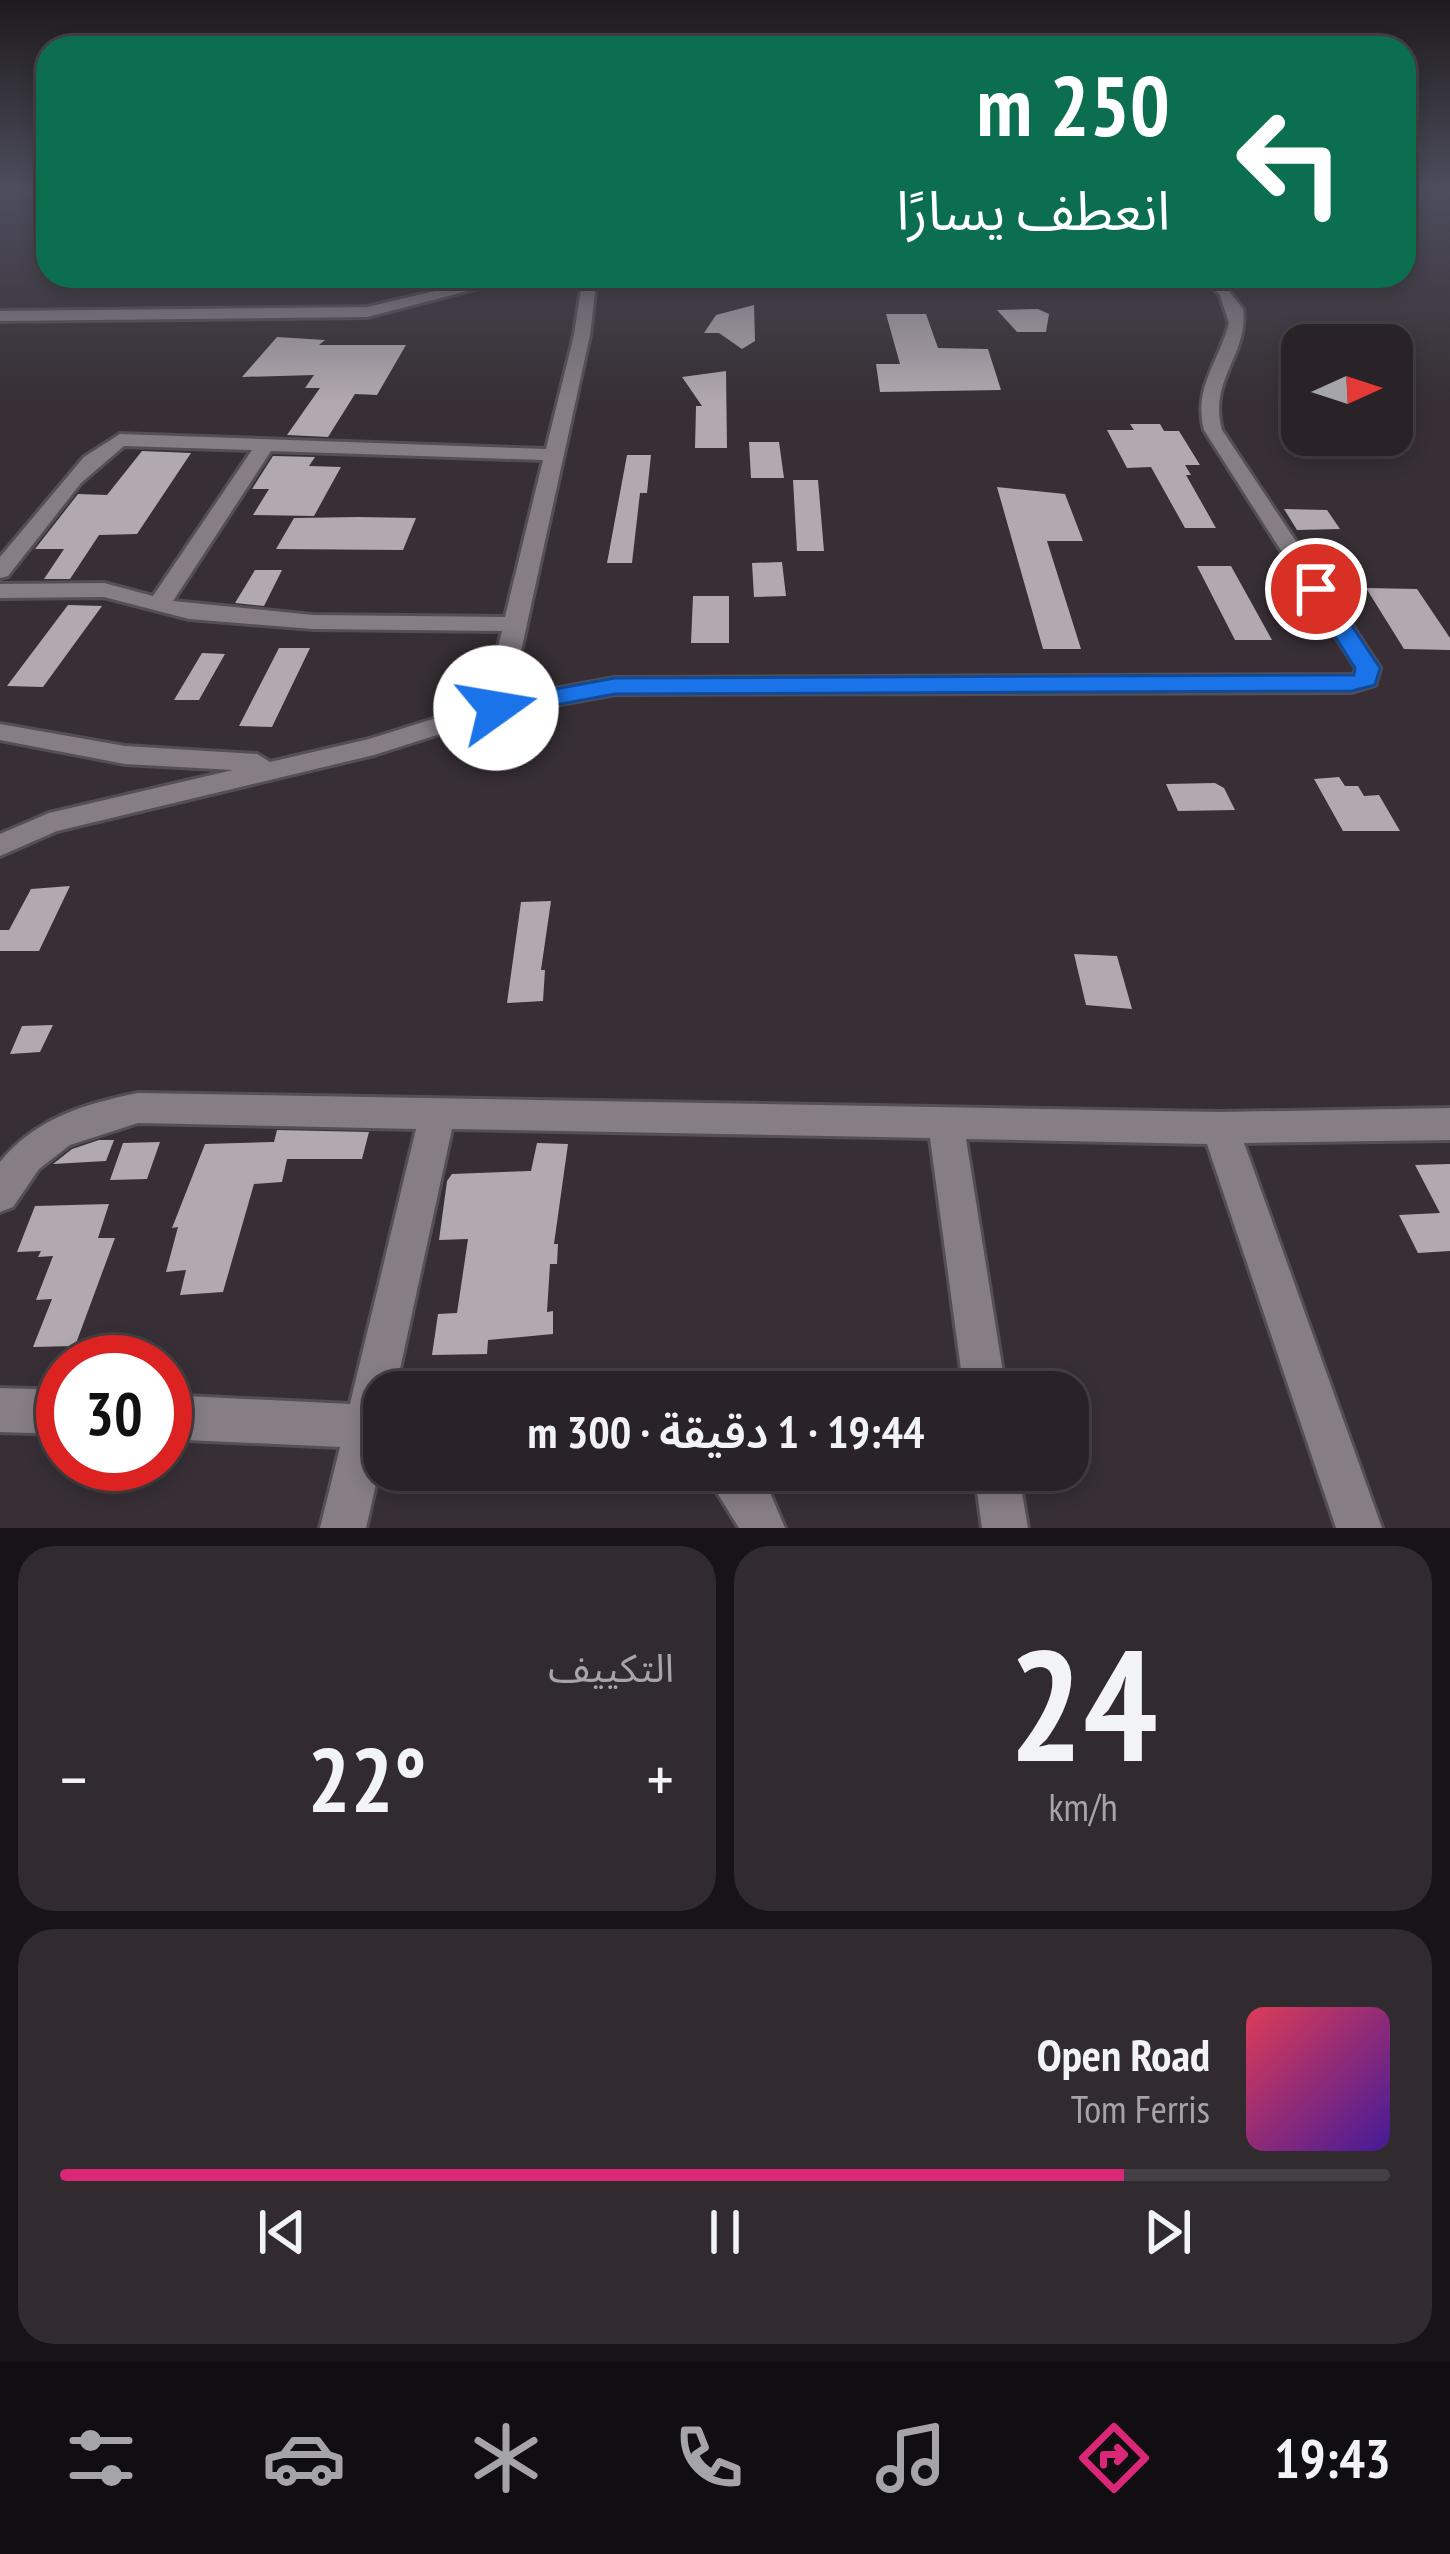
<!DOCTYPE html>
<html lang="ar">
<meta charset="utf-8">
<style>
body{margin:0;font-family:"PT Sans Narrow","Noto Sans Arabic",sans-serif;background:#312b30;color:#f1f3f6;direction:rtl;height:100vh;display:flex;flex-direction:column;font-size:45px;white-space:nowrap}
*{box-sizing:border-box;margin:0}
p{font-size:39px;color:#a5a4a8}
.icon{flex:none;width:66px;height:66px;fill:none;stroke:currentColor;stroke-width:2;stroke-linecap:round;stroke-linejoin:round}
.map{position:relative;height:1528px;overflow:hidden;direction:ltr}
.drawer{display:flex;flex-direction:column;gap:18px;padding:18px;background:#171316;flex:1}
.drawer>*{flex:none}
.banner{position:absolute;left:36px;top:36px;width:1380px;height:252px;border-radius:36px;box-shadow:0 6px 18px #0003,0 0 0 3px #454045;direction:rtl;background:#0b6e4f;color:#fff;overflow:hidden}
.needle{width:78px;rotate:87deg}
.tools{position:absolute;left:1281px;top:324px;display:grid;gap:24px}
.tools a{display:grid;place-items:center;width:132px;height:132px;border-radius:24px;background:#292328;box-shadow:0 6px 18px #0003,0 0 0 3px #454045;font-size:60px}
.speed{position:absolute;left:36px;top:1335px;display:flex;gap:24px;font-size:60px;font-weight:700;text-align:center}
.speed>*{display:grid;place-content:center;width:156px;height:156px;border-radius:50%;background:#292328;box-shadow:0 6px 18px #0003,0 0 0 3px #454045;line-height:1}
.speed .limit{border:18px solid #d22;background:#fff;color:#111}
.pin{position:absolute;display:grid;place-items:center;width:102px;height:102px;color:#fff;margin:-51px;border:6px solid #fff;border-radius:50%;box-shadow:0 3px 12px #0007}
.me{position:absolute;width:132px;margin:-66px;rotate:77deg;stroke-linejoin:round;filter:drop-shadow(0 0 9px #0008)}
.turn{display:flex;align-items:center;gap:42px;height:252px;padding:0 48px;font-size:54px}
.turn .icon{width:156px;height:156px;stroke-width:2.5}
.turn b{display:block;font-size:84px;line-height:102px}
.big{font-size:90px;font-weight:600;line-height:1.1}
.drawer .card{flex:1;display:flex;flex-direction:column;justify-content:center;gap:18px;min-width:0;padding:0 42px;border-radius:36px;background:#312b30}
.drawer .dial{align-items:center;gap:0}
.dial b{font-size:156px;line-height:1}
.song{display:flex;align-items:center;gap:36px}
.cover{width:144px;height:144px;border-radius:18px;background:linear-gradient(135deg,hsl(350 70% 55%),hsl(260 70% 35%))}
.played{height:12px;border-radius:6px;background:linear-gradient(90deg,#db2777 80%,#454045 80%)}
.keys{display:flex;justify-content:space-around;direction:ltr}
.heat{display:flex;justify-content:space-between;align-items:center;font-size:66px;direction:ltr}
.drawer .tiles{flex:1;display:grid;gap:18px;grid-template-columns:1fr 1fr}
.card:last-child{grid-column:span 2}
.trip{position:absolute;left:363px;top:1371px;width:726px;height:120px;border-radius:36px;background:#292328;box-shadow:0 6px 18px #0003,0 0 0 3px #454045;font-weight:600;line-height:120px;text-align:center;direction:rtl}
.dock{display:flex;height:192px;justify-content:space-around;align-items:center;background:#100e10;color:#a5a4a8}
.dock .icon{width:84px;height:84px}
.dock .on{color:#db2777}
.dock b{font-size:54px;color:#f1f3f6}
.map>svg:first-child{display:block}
.building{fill:#b2a8af}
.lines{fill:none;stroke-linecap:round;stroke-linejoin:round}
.minor-casing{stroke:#554e54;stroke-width:6}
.minor{fill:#877e85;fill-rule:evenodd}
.route{fill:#1a73e8;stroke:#114b97;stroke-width:3}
</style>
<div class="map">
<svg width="1450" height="1528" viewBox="0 0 1450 1528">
<rect width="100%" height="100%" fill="#372f35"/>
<path class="building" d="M754 305 755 341 742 349 719 333H704L716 315Z
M1038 309 1049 314 1046 332H1017L997 310Z
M886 314H926L938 348 988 349 1001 390 880 392 876 364H900Z
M277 337 325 340 319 345H406L377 395 355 394 328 437 287 435 320 388H305L314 375 242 377Z
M726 371 727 448H695L696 406H702L682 377Z
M1130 424H1160L1164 431H1179L1200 465H1185L1191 475H1186L1216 528H1185L1151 467 1127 468 1107 430H1134Z
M749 442H779L784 478H751Z
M142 451 191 453 137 534 99 535 70 579H44L64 549H35L78 494 107 495Z
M627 455H651L647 493H640L632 563H607Z
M273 456 315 457 309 466 341 467 314 516 253 515 269 489H252Z
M793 480H818L824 551H797Z
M997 487 1065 494 1083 541H1047L1081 649H1043Z
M1284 509 1327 510 1340 529 1297 530Z
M294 518 359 517 416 518 403 550 276 549Z
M782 562 786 596 754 597 752 563Z
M1197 566H1231L1272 640H1235Z
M255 570H282L264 606 235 603Z
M1366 588 1417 589 1450 638V650L1404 649Z
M693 596H729V643H691Z
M68 605 102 606 43 687 7 686Z
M279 648H310L272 727 239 726Z
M202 653 225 654 199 700H174Z
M1339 777 1345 786H1358L1364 796 1379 795 1400 831H1343L1314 779Z
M1215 783 1224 788 1235 810 1178 811 1166 784Z
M70 886 39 951H0V930H9L31 889Z
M551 901 541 970H545L543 1001 507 1003 521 902Z
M1074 954 1117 956 1132 1009 1086 1005Z
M53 1025 40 1052 10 1054 22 1026Z
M277 1130 369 1132 362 1159H287L282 1182 254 1184 223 1292 180 1295 186 1270 166 1272 178 1227 172 1228 205 1144 274 1142Z
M99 1140H114L106 1161 53 1164 72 1149Z
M160 1142 147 1179 110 1180 123 1143Z
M537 1143 568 1144 554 1244H558L557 1264H550L547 1312 553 1311V1334L488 1340 487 1354 432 1355 438 1314 457 1313 468 1239 439 1240 447 1181 452 1174 531 1171Z
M1450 1164V1251L1418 1253 1399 1215 1440 1213 1415 1165Z
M109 1204 98 1238H115L75 1346 33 1347 52 1299 36 1300 53 1256 38 1257 41 1251 17 1252 35 1206Z"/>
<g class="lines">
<defs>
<path id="minor" d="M499 276H525L367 317 0 321V311L367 307Z
M583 276H597L590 335 511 697 615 678 1354 675 1356 668 1204 430C1193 388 1219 362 1229 323L1220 295 1201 276H1217L1243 309C1249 355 1208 379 1222 430L1380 668 1375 685 1352 692 615 694 500 715 374 755 57 831 0 856V834L49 813 233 770 125 764 0 740V724L125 746 257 754 270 762 369 739 484 703 502 631 313 629 189 619 104 597 0 598V584L104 583 153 596 252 450 124 446 81 483 8 576 0 578V557L84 457 120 434 546 449 574 335ZM271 451 543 460 505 617 313 615 173 601Z
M138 1093 1220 1112 1450 1108V1140L1244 1143 1382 1528H1336L1207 1144 966 1139 1006 1392H964L930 1138 452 1129 395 1392H384V1448L366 1528H320L340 1447 165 1439V1395L350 1404 416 1129 138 1123 70 1145 39 1169 13 1207 0 1212V1162C36 1118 84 1104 138 1093Z
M0 1388 63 1390V1434L0 1432Z
M703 1470H755L765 1481 785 1528H739Z
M974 1470H1018L1028 1528H982Z"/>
</defs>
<use href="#minor" class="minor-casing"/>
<use href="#minor" class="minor"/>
</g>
<linearGradient id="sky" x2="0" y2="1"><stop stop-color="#1e1a1d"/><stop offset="0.47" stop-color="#4d4d5c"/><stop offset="1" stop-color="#4d4d5c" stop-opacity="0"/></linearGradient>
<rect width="1450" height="402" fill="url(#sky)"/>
<path class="route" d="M1316 582 1324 584 1380 668 1375 685 1352 691 615 694 496 716 483 708 496 700 615 678 1354 675 1355 668 1305 589Z"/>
</svg>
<div class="tools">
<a><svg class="needle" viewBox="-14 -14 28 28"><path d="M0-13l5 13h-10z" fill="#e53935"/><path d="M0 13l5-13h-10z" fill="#a5a4a8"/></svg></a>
</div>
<div class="speed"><div class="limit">30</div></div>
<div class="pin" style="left:1316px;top:589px;background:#d93025"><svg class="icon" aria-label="arrive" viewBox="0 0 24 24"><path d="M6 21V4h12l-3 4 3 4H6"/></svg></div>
<svg class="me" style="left:496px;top:708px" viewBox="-20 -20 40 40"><circle r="19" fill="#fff"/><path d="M0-13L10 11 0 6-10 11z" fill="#1a73e8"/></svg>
<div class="trip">19:44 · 1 دقيقة · 300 m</div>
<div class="banner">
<div class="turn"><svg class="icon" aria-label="left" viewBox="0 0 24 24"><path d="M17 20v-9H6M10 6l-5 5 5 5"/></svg><div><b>250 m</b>انعطف يسارًا</div></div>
</div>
</div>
<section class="drawer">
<div class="tiles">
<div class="card dial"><b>24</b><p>km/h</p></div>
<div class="card"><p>التكييف</p>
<div class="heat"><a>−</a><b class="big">22°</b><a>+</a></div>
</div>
<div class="card">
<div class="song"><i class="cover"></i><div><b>Open Road</b><p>Tom Ferris</p></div></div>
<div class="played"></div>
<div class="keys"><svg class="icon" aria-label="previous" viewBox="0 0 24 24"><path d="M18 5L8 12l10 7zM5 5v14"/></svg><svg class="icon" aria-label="pause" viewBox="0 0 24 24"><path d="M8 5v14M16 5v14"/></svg><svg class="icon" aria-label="next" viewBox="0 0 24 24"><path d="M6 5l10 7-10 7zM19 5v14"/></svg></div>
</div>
</div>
</section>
<nav class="dock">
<b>19:43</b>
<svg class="icon on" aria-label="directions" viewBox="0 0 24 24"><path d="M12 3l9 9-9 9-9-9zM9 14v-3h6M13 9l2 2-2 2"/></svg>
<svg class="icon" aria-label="music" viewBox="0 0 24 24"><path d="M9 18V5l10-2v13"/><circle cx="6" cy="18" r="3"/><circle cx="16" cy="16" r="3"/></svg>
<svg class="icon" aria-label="phone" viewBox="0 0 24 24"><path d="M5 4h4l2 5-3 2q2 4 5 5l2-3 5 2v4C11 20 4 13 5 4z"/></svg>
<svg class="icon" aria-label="climate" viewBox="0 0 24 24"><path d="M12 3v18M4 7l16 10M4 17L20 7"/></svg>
<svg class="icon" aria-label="car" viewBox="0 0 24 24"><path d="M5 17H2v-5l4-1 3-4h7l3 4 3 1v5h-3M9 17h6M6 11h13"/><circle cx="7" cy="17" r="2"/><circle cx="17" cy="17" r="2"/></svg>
<svg class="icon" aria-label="filters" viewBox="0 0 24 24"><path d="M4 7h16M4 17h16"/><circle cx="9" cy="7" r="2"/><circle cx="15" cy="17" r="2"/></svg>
</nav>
